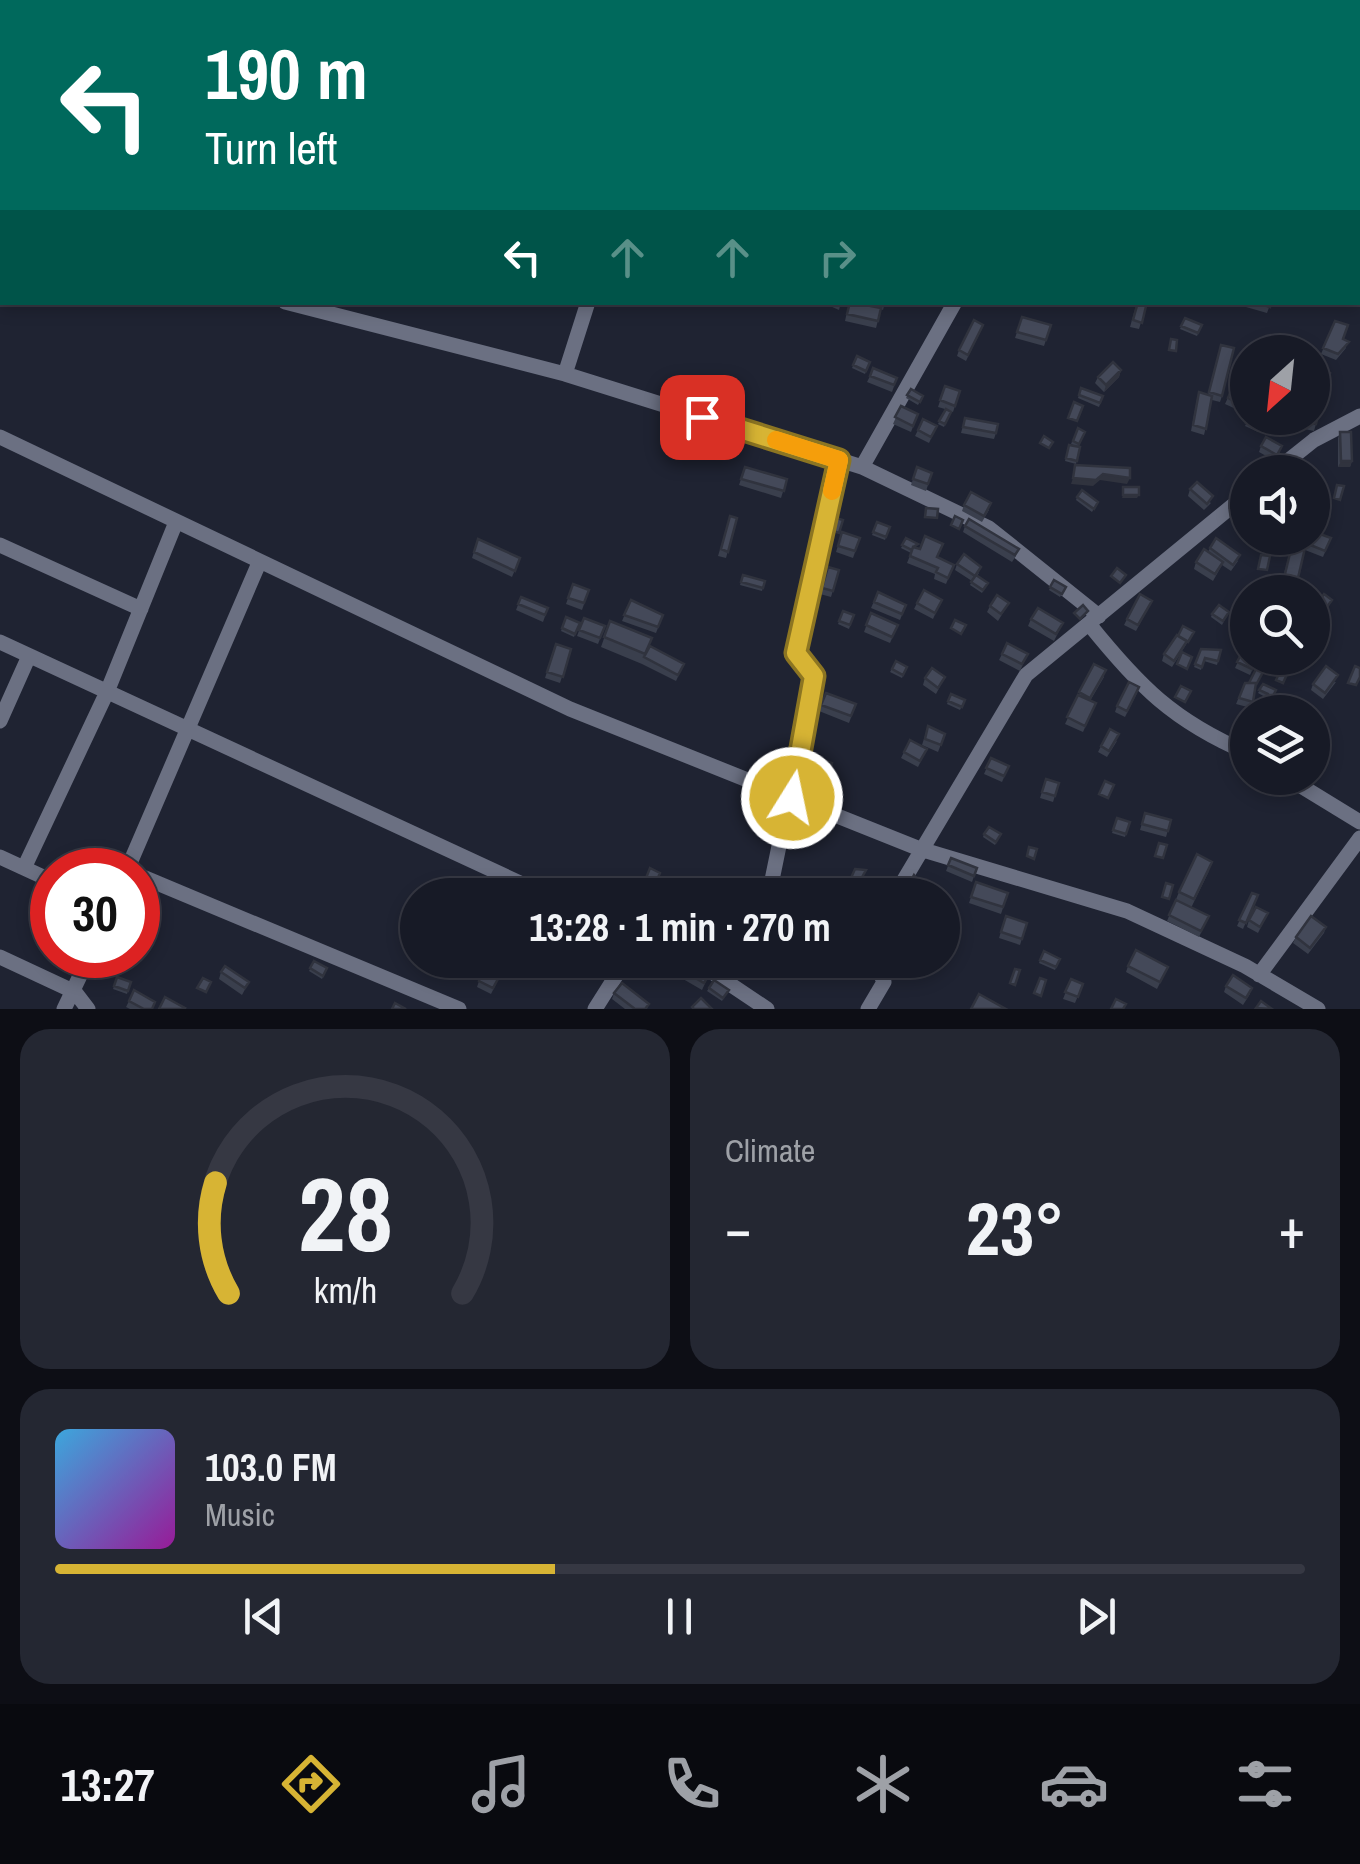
<!DOCTYPE html>
<meta charset="utf-8">
<style>
body{margin:0;font-family:"Archivo Narrow",sans-serif;background:#242732;color:#f1f3f6;height:100vh;display:flex;flex-direction:column;font-size:38px;white-space:nowrap}
*{box-sizing:border-box;margin:0}
p{font-size:32px;color:#9ea1a7}
.icon{flex:none;width:55px;height:55px;fill:none;stroke:currentColor;stroke-width:2;stroke-linecap:round;stroke-linejoin:round}
.map{position:relative;height:1009px;overflow:hidden}
.details{display:flex;flex-direction:column;gap:20px;padding:20px;background:#0d0e15;flex:1}
.details>*{flex:none}
.guide{position:absolute;left:0px;top:0px;width:1360px;height:305px;box-shadow:0 5px 15px #0003,0 0 0 2px #363843;background:#00695c;color:#fff;overflow:hidden}
.needle{width:65px;rotate:207deg}
.controls{position:absolute;left:1230px;top:335px;display:grid;gap:20px}
.controls a{display:grid;place-items:center;width:100px;height:100px;border-radius:50%;background:#171a26;box-shadow:0 5px 15px #0003,0 0 0 2px #363843;font-size:50px}
.speed{position:absolute;left:30px;top:848px;display:flex;gap:20px;font-size:50px;font-weight:700;text-align:center}
.speed>*{display:grid;place-content:center;width:130px;height:130px;border-radius:50%;background:#171a26;box-shadow:0 5px 15px #0003,0 0 0 2px #363843;line-height:1}
.speed .limit{border:15px solid #d22;background:#fff;color:#111}
.pin{position:absolute;display:grid;place-items:center;width:85px;height:85px;color:#fff;margin:-42px;border-radius:20px;box-shadow:0 5px 15px #0006}
.me{position:absolute;width:110px;margin:-55px;rotate:10deg;stroke-linejoin:round;filter:drop-shadow(0 0 8px #0008)}
.turn{display:flex;align-items:center;gap:35px;height:210px;padding:0 40px;font-size:45px}
.turn .icon{width:130px;height:130px;stroke-width:2.5}
.turn b{display:block;font-size:70px;line-height:85px}
.lanes{display:flex;align-items:center;height:95px;padding:0 40px;background:#0003;justify-content:center;gap:50px;direction:ltr}
.lanes .off{opacity:.35}
.big{font-size:75px;font-weight:700;line-height:1.1}
.details .card{flex:1;display:flex;flex-direction:column;justify-content:center;gap:15px;min-width:0;padding:0 35px;border-radius:30px;background:#242732}
.details .dial{align-items:center;gap:0}
.dial svg{height:260px;overflow:visible;fill:none;stroke:#363843;stroke-width:7;stroke-linecap:round;text-anchor:middle}
.dial text{fill:#f1f3f6;stroke:none}
.song{display:flex;align-items:center;gap:30px}
.cover{width:120px;height:120px;border-radius:15px;background:linear-gradient(135deg,hsl(200 70% 55%),hsl(300 70% 35%))}
.played{height:10px;border-radius:5px;background:linear-gradient(90deg,#d7b434 40%,#363843 40%)}
.keys{display:flex;justify-content:space-around;direction:ltr}
.heat{display:flex;justify-content:space-between;align-items:center;font-size:55px;direction:ltr}
.details .tiles{flex:1;display:grid;gap:20px;grid-template-columns:1fr 1fr}
.card:last-child{grid-column:span 2}
.trip{position:absolute;left:400px;top:878px;width:560px;height:100px;border-radius:50px;background:#171a26;box-shadow:0 5px 15px #0003,0 0 0 2px #363843;font-weight:700;line-height:100px;text-align:center}
.tab-bar{display:flex;height:160px;justify-content:space-around;align-items:center;background:#090a0f;color:#9ea1a7}
.tab-bar .icon{width:70px;height:70px}
.tab-bar .current{color:#d7b434}
.tab-bar b{font-size:45px;color:#f1f3f6}
.map>svg:first-child{display:block}
.lines{fill:none;stroke-linecap:round;stroke-linejoin:round}
.minor{stroke:#6b7082;stroke-width:15}
.wall{fill:#3a3f4d}
.shaded-wall{fill:#30333e}
.building{fill:#444959;stroke:#30333e;stroke-width:2.5}
.route-casing{stroke:#8c7522;stroke-width:25}
.route{stroke:#d7b434;stroke-width:18}
.slow{stroke:#f59e0b;stroke-width:18}
</style>
<div class="map">
<svg width="1360" height="1009" viewBox="0 0 1360 1009">
<rect width="100%" height="100%" fill="#1f2332"/>
<g class="lines">
<path class="minor" d="M937 0 942 2
M684 2 685 0
M1195 2 1196 0
M1358 148 1360 149
M0 225H2
M285 302 565 374 862 467 989 528 1099 616
M565 374 588 302
M0 437 570 709 920 849 1127 911 1245 966 1318 1009
M862 467 955 302
M1274 472 1314 440 1360 416
M0 545 141 609
M1089 624C1139 686 1173 721 1248 753
M0 642 546 895
M0 721 29 656
M1288 778 1360 822
M0 857 52 881
M24 868 107 692 176 522
M127 870 259 563
M138 875 459 1009
M785 895 772 880 814 676 796 653 839 460
M895 895 1026 675 1248 493
M0 957 75 992 88 1009
M694 960 767 1009
M1259 975 1360 838
M64 1009 90 955
M595 1009 626 960
M868 1009 884 982 874 960"/>
</g>
<path class="wall" d="M821 302H841L839 310Z
M849 302 878 308 867 304 868 302H885L883 310 881 309 876 328 845 321Z
M1137 302H1147L1139 329 1130 327Z
M1239 302H1271L1267 313 1239 305Z
M1022 317 1051 325 1044 346 1015 338Z
M1185 318 1202 325 1197 336 1180 329Z
M1335 321 1346 348 1336 360 1321 354Z
M983 325 966 361 957 356 959 350Z
M1219 351 1222 396 1220 402 1212 400 1204 435 1191 431 1197 399 1199 392 1208 395Z
M857 356 870 362 865 374 852 368Z
M1121 370 1119 377 1104 392 1095 383 1098 377Z
M870 376 897 378 892 392 867 382Z
M1235 382 1248 388 1238 410 1225 404Z
M945 386 960 391 953 412H951L944 427 938 424 945 409 938 407Z
M1081 388 1103 396 1099 407 1078 398Z
M911 389 923 396 918 405 906 398Z
M901 406 918 414 911 432 893 424Z
M965 418 996 433 994 439 961 433Z
M1249 418 1263 421 1258 432 1245 426Z
M1297 418H1312L1316 424 1314 431 1295 427Z
M937 426 929 443 915 436 918 430Z
M1078 428 1085 432 1078 447H1080L1076 464 1065 461 1069 445 1078 447 1071 444Z
M1340 432 1352 461 1350 467H1338V438Z
M1261 446 1280 452 1275 461 1259 452Z
M745 467 787 479 781 498 739 485Z
M917 467 932 473 926 491 911 485Z
M1190 489 1211 503 1204 510 1188 496Z
M1077 497 1098 502 1092 512 1076 500Z
M964 505 989 510 982 522 962 511Z
M730 516 737 518 726 558 718 556Z
M877 522 890 527 885 540 872 535Z
M965 526 1016 556 1012 562 963 532Z
M842 532 860 538 853 558 836 552Z
M906 538 916 548 954 565 946 584 934 579 935 574 907 563 911 553 901 548Z
M1305 538H1331L1323 557 1305 550 1295 584 1282 581 1290 551 1302 547Z
M478 539 520 558 512 577 472 558Z
M1210 548 1238 561 1231 571 1222 565 1213 581 1194 569 1196 562 1208 552Z
M957 564 979 573 977 576 986 586 982 593 970 585 972 581 955 570Z
M828 567 839 570 831 597 820 594Z
M743 575 765 581 762 591 740 585Z
M1054 580 1066 587 1060 597 1049 590Z
M573 584 589 590 582 610 566 604Z
M878 592 906 605 900 620 871 608Z
M521 597 548 608 543 622 516 610Z
M631 600 663 615 656 633 622 621Z
M1152 601 1136 631 1124 625 1127 619Z
M917 603 939 606 933 619 914 609Z
M1009 603 998 621 987 612 990 606Z
M843 611 854 615 849 629 838 624Z
M1229 612 1222 625 1211 617 1212 614Z
M871 613 898 625 890 643 864 632Z
M566 617 580 623 574 637 561 631Z
M584 618 605 626 598 644 577 636Z
M1031 619 1063 623 1054 641 1028 626Z
M610 621 646 655 684 664 676 681 642 664 601 647Z
M1194 632 1172 667 1162 661 1164 654Z
M556 644 571 649 560 683 545 678Z
M1201 649 1221 650 1217 665 1204 661 1201 670 1194 667Z
M1244 649 1258 658 1250 675 1235 668Z
M1002 654 1025 660 1020 671 999 660Z
M896 661 907 667 902 678 890 672Z
M1094 664 1104 677 1090 701 1096 703 1083 732 1065 724Z
M945 677 936 694 923 685 925 678Z
M1336 682 1323 699 1311 690 1313 684Z
M1245 683 1256 687 1251 708 1236 704Z
M1263 684 1272 698 1277 701 1273 711 1267 708 1264 712 1267 698 1258 693Z
M826 693 856 704 849 723 819 711Z
M1137 693 1125 717 1115 712 1117 706Z
M951 694 965 700 960 710 947 704Z
M928 726 945 734 938 752 922 745Z
M1117 741 1107 757 1098 752 1101 746Z
M927 749 918 767 901 758 904 752Z
M808 756 832 763 827 780 802 773Z
M991 758 1009 766 1002 782 984 774Z
M1046 779 1059 783 1053 802 1040 798Z
M1145 813 1171 820 1166 837 1140 830Z
M1117 818 1130 822 1125 837 1112 833Z
M984 834H1001L995 845 983 837Z
M951 858 977 868 972 882 946 871Z
M650 868 660 873 652 894 641 889Z
M1209 871 1191 908 1209 916 1199 937 1167 921 1179 892Z
M976 882 1008 893 1001 914 969 903Z
M1252 893 1258 895 1243 929 1237 926Z
M1268 913 1258 933 1247 927 1249 920Z
M1006 916 1027 923 1020 945 999 938Z
M1326 927 1324 933 1308 954 1293 943 1296 937Z
M1060 959 1055 970 1039 963 1040 960Z
M637 960H652L647 970 635 964Z
M314 961 326 971 322 979 309 971Z
M674 965 709 975 702 990 671 972Z
M1128 966 1165 973 1157 989 1126 972Z
M221 972 249 982 242 995 219 979Z
M117 977 131 982 127 994 113 989Z
M1071 979 1083 984 1075 1003 1063 999Z
M479 981 496 984 491 994 477 987Z
M1226 986 1250 994 1243 1005 1224 992Z
M709 988 727 993 722 1001 707 991Z
M614 993 649 1004 647 1009H625L612 999Z
M129 1001 153 1009H130L126 1007Z"/>
<path class="shaded-wall" d="M1121 370 1119 377 1104 392 1106 385Z
M1312 379 1329 381 1328 384 1312 382Z
M1341 461H1352L1350 467H1338Z
M1103 474 1130 478 1127 484 1100 480 1093 486 1071 484 1073 478Z
M1123 495H1139L1137 498H1122Z
M866 870 854 895H844L846 889Z"/>
<path class="building" d="M593 0H614L613 2H602Z
M706 0H726L732 2H705Z
M1316 0H1329L1331 1 1314 2Z
M850 302 881 308 878 321 847 314Z
M1138 302H1147L1142 323 1133 320Z
M1255 302H1271L1270 307Z
M1022 317 1051 325 1046 340 1017 332Z
M1185 318 1202 325 1198 333 1181 326Z
M974 320 983 325 968 355 959 350Z
M1335 321 1348 325 1343 339 1349 342 1338 354 1323 348Z
M1171 339 1177 340 1176 351 1169 350Z
M1221 345 1234 348 1222 396 1209 392Z
M857 356 870 362 866 371 853 365Z
M1113 362 1121 370 1106 385 1098 377Z
M873 368 897 378 894 385 870 376Z
M1312 371 1330 373 1329 381 1312 379Z
M1235 382 1248 387 1240 404 1228 398Z
M945 386 960 391 955 406 940 400Z
M1081 388 1103 396 1100 403 1079 395Z
M911 389 923 396 920 402 907 395Z
M1199 392 1212 396 1206 429 1193 425Z
M1074 402 1083 406 1077 421 1068 418Z
M901 406 918 414 913 426 895 417Z
M1312 407 1320 408 1316 424 1297 420 1298 418H1312Z
M946 409 951 412 945 424 939 421Z
M965 418 998 424 996 433 963 427Z
M1249 418H1255L1263 421 1259 429 1246 423Z
M923 419 937 426 931 437 918 430Z
M1078 428 1085 432 1079 444 1073 441Z
M1340 432H1351L1352 461H1341Z
M1044 436 1053 442 1049 448 1040 443Z
M1266 437 1282 446 1277 455 1261 446Z
M1069 445 1080 447 1077 461 1066 458Z
M1075 465 1130 468V478L1103 474 1096 480 1073 478Z
M745 467 787 479 784 491 741 479Z
M917 467 932 473 928 484 913 479Z
M1197 482 1213 496 1207 504 1190 489Z
M1337 485 1344 486 1340 500 1334 498Z
M1123 487H1139V495H1123Z
M1082 490 1098 502 1094 509 1077 497Z
M971 492 991 503 984 516 964 505Z
M926 508 938 509 937 518 925 517Z
M730 516 737 518 728 552 721 549Z
M955 516 963 520 959 529 951 525Z
M833 517 843 520 839 533 830 530Z
M969 519 1019 549 1015 555 965 526Z
M877 522 890 527 886 537 873 532Z
M1312 531 1331 538 1325 551 1303 542 1305 538H1312Z
M842 532 860 538 855 551 838 546Z
M925 536 943 544 937 557 954 565 948 578 936 572 938 568 910 556 913 547 920 549Z
M906 538 918 544 913 547 912 550 902 545Z
M1216 538 1240 555 1233 565 1210 548Z
M478 539 520 558 515 571 474 552Z
M1292 545 1305 548 1298 578 1285 574Z
M1204 549 1223 562 1215 574 1196 562Z
M964 554 981 567 975 576 957 564Z
M1261 555 1270 556 1267 570 1258 569Z
M828 567 839 570 833 591 822 588Z
M1117 568 1126 575 1120 583 1111 576Z
M743 575 765 581 763 588 741 582Z
M976 575 988 583 983 590 971 582Z
M1054 580 1066 587 1062 594 1050 587Z
M573 584 589 590 584 603 568 598Z
M924 590 942 600 935 613 917 603Z
M878 592 906 605 902 614 874 602Z
M1140 594 1152 601 1138 625 1127 619Z
M1324 594 1332 600 1324 611 1316 605Z
M997 595 1009 603 1001 614 990 606Z
M521 597 548 608 545 615 518 604Z
M631 600 663 615 658 627 624 615Z
M1083 605 1088 611 1080 619 1074 613Z
M1219 605 1229 612 1223 621 1212 614Z
M1038 608 1063 623 1056 634 1031 619Z
M843 611 854 615 850 625 839 621Z
M871 613 898 625 892 637 866 625Z
M566 617 580 623 575 634 562 628Z
M584 618 605 626 600 638 579 630Z
M955 620 966 625 961 634 951 628Z
M610 621 652 638 645 654 604 637Z
M1183 626 1194 632 1188 642 1178 636Z
M1177 635 1187 641 1174 661 1164 654Z
M1007 643 1028 654 1022 664 1002 654Z
M556 644 571 649 563 677 547 672Z
M650 646 684 664 678 675 644 657Z
M1201 649 1221 650 1218 661 1205 658 1202 667 1195 664Z
M1244 649 1248 651V658H1257L1252 669 1237 662Z
M1182 652 1192 657 1187 669 1177 664Z
M896 661 907 667 903 675 892 669Z
M1094 664 1106 670 1090 698 1079 692Z
M1326 666 1338 675 1325 693 1313 684Z
M1355 666 1360 668V677L1356 685 1348 683Z
M1282 667 1289 670 1283 683 1276 680Z
M932 668 945 677 938 688 925 678Z
M1256 669 1263 672 1256 685V683H1249Z
M1129 682 1139 687 1127 711 1117 706Z
M1245 683H1256L1253 702 1239 698Z
M1263 684 1276 690 1272 698 1277 701 1274 708 1268 705 1265 710 1268 694 1259 690Z
M1181 686 1191 691 1185 702 1175 697Z
M826 693 856 704 851 716 821 705Z
M951 694 965 700 962 707 948 701Z
M1078 695 1096 703 1085 726 1067 717Z
M928 726 945 734 941 745 925 739Z
M1110 729 1119 734 1109 751 1101 746Z
M910 740 927 749 920 761 904 752Z
M808 756 832 763 829 774 805 766Z
M991 758 1009 766 1004 776 986 768Z
M1046 779 1059 783 1055 796 1042 792Z
M1105 781 1114 785 1108 798 1099 794Z
M1145 813 1171 820 1168 831 1142 824Z
M1117 818 1130 822 1126 834 1113 830Z
M989 827 1001 834 996 842 984 834Z
M1159 843 1167 845 1163 858 1155 856Z
M1029 847 1037 849 1034 859 1027 856Z
M1197 854 1212 862 1194 899 1179 892Z
M951 858 977 868 974 876 948 865Z
M650 868 660 873 654 887 644 883Z
M855 869 866 870 855 890 846 889Z
M914 875 921 884 914 893 906 890Z
M976 882 1008 893 1003 907 971 897Z
M602 883 623 894V895H596Z
M761 883 784 895H764L757 891Z
M1166 883 1173 885 1169 899 1162 897Z
M1252 893 1258 895 1246 923 1239 920Z
M1176 900 1209 916 1201 931 1169 915Z
M1256 907 1268 913 1260 927 1249 920Z
M1006 916 1027 923 1022 939 1001 932Z
M1311 916 1326 927 1310 948 1296 937Z
M942 933 951 936 947 948 942 947Z
M1136 950 1168 967 1160 982 1128 966Z
M1044 951 1060 959 1056 967 1040 960Z
M111 955H122L119 962 109 958Z
M677 960H682L709 975 704 983 674 965Z
M314 961 327 968 323 976 310 968Z
M225 966 249 982 245 988 221 972Z
M1015 969 1020 970 1015 985 1010 983Z
M484 970 499 977 493 988 479 981Z
M1233 975 1252 988 1246 998 1226 986Z
M117 977 131 982 128 991 114 986Z
M203 978 211 982 206 992 197 988Z
M1040 978 1046 980 1041 996 1034 993Z
M1071 979 1083 984 1078 997 1065 992Z
M714 980 729 990 723 998 709 988Z
M622 983 649 1004 645 1009H635L614 993Z
M134 990 155 1002 152 1009H144L129 1001Z
M979 994 1006 1009H971Z
M165 997 185 1008 184 1009H159Z
M701 998 712 1009H694L692 1007Z
M1116 999 1126 1004 1123 1009H1111Z
M1261 1001 1272 1009 1256 1008Z
M395 1003 406 1009H392Z"/>
<g class="lines">
<defs>
<path id="route" d="M702 417 839 460 796 653 814 676 792 798"/>
</defs>
<use href="#route" class="route-casing"/>
<use href="#route" class="route"/>
<path class="slow" d="M776 440 839 460 832 491"/>
</g>
</svg>
<div class="controls">
<a><svg class="needle" viewBox="-14 -14 28 28"><path d="M0-13l5 13h-10z" fill="#e53935"/><path d="M0 13l5-13h-10z" fill="#9ea1a7"/></svg></a>
<a><svg class="icon" aria-label="sound" viewBox="0 0 24 24"><path d="M4 9h4l5-4v14l-5-4H4zM17 9q2 3 0 6"/></svg></a>
<a><svg class="icon" aria-label="search" viewBox="0 0 24 24"><circle cx="10" cy="10" r="6"/><path d="M15 15l6 6"/></svg></a>
<a><svg class="icon" aria-label="layers" viewBox="0 0 24 24"><path d="M12 4l9 5-9 5-9-5zM3 14l9 5 9-5"/></svg></a>
</div>
<div class="speed"><div class="limit">30</div></div>
<div class="pin" style="left:702px;top:417px;background:#d93025"><svg class="icon" aria-label="arrive" viewBox="0 0 24 24"><path d="M6 21V4h12l-3 4 3 4H6"/></svg></div>
<svg class="me" style="left:792px;top:798px" viewBox="-20 -20 40 40"><circle r="17" fill="#d7b434" stroke="#fff" stroke-width="3"/><path d="M0-11L8 9 0 5-8 9z" fill="#fff"/></svg>
<div class="trip">13:28 · 1 min · 270 m</div>
<div class="guide">
<div class="turn"><svg class="icon" aria-label="left" viewBox="0 0 24 24"><path d="M17 20v-9H6M10 6l-5 5 5 5"/></svg><div><b>190 m</b>Turn left</div></div>
<div class="lanes"><svg class="icon" aria-label="left" viewBox="0 0 24 24"><path d="M17 20v-9H6M10 6l-5 5 5 5"/></svg><svg class="icon off" aria-label="ahead" viewBox="0 0 24 24"><path d="M12 20V5M6 11l6-6 6 6"/></svg><svg class="icon off" aria-label="ahead" viewBox="0 0 24 24"><path d="M12 20V5M6 11l6-6 6 6"/></svg><svg class="icon off" aria-label="right" viewBox="0 0 24 24"><path d="M7 20v-9h11M14 6l5 5-5 5"/></svg></div>
</div>
</div>
<section class="details">
<div class="tiles">
<div class="card dial"><svg viewBox="0 0 100 80">
<path d="M14 69A42 42 0 1 1 86 69"/>
<path d="M14 69A42 42 0 0 1 10 35" stroke="#d7b434"/>
<text x="50" y="56" font-size="32" font-weight="700">28</text>
<text x="50" y="72" font-size="11">km/h</text>
</svg></div>
<div class="card"><p>Climate</p>
<div class="heat"><a>−</a><b class="big">23°</b><a>+</a></div>
</div>
<div class="card">
<div class="song"><i class="cover"></i><div><b>103.0 FM</b><p>Music</p></div></div>
<div class="played"></div>
<div class="keys"><svg class="icon" aria-label="previous" viewBox="0 0 24 24"><path d="M18 5L8 12l10 7zM5 5v14"/></svg><svg class="icon" aria-label="pause" viewBox="0 0 24 24"><path d="M8 5v14M16 5v14"/></svg><svg class="icon" aria-label="next" viewBox="0 0 24 24"><path d="M6 5l10 7-10 7zM19 5v14"/></svg></div>
</div>
</div>
</section>
<nav class="tab-bar">
<b>13:27</b>
<svg class="icon current" aria-label="directions" viewBox="0 0 24 24"><path d="M12 3l9 9-9 9-9-9zM9 14v-3h6M13 9l2 2-2 2"/></svg>
<svg class="icon" aria-label="music" viewBox="0 0 24 24"><path d="M9 18V5l10-2v13"/><circle cx="6" cy="18" r="3"/><circle cx="16" cy="16" r="3"/></svg>
<svg class="icon" aria-label="phone" viewBox="0 0 24 24"><path d="M5 4h4l2 5-3 2q2 4 5 5l2-3 5 2v4C11 20 4 13 5 4z"/></svg>
<svg class="icon" aria-label="climate" viewBox="0 0 24 24"><path d="M12 3v18M4 7l16 10M4 17L20 7"/></svg>
<svg class="icon" aria-label="car" viewBox="0 0 24 24"><path d="M5 17H2v-5l4-1 3-4h7l3 4 3 1v5h-3M9 17h6M6 11h13"/><circle cx="7" cy="17" r="2"/><circle cx="17" cy="17" r="2"/></svg>
<svg class="icon" aria-label="filters" viewBox="0 0 24 24"><path d="M4 7h16M4 17h16"/><circle cx="9" cy="7" r="2"/><circle cx="15" cy="17" r="2"/></svg>
</nav>
